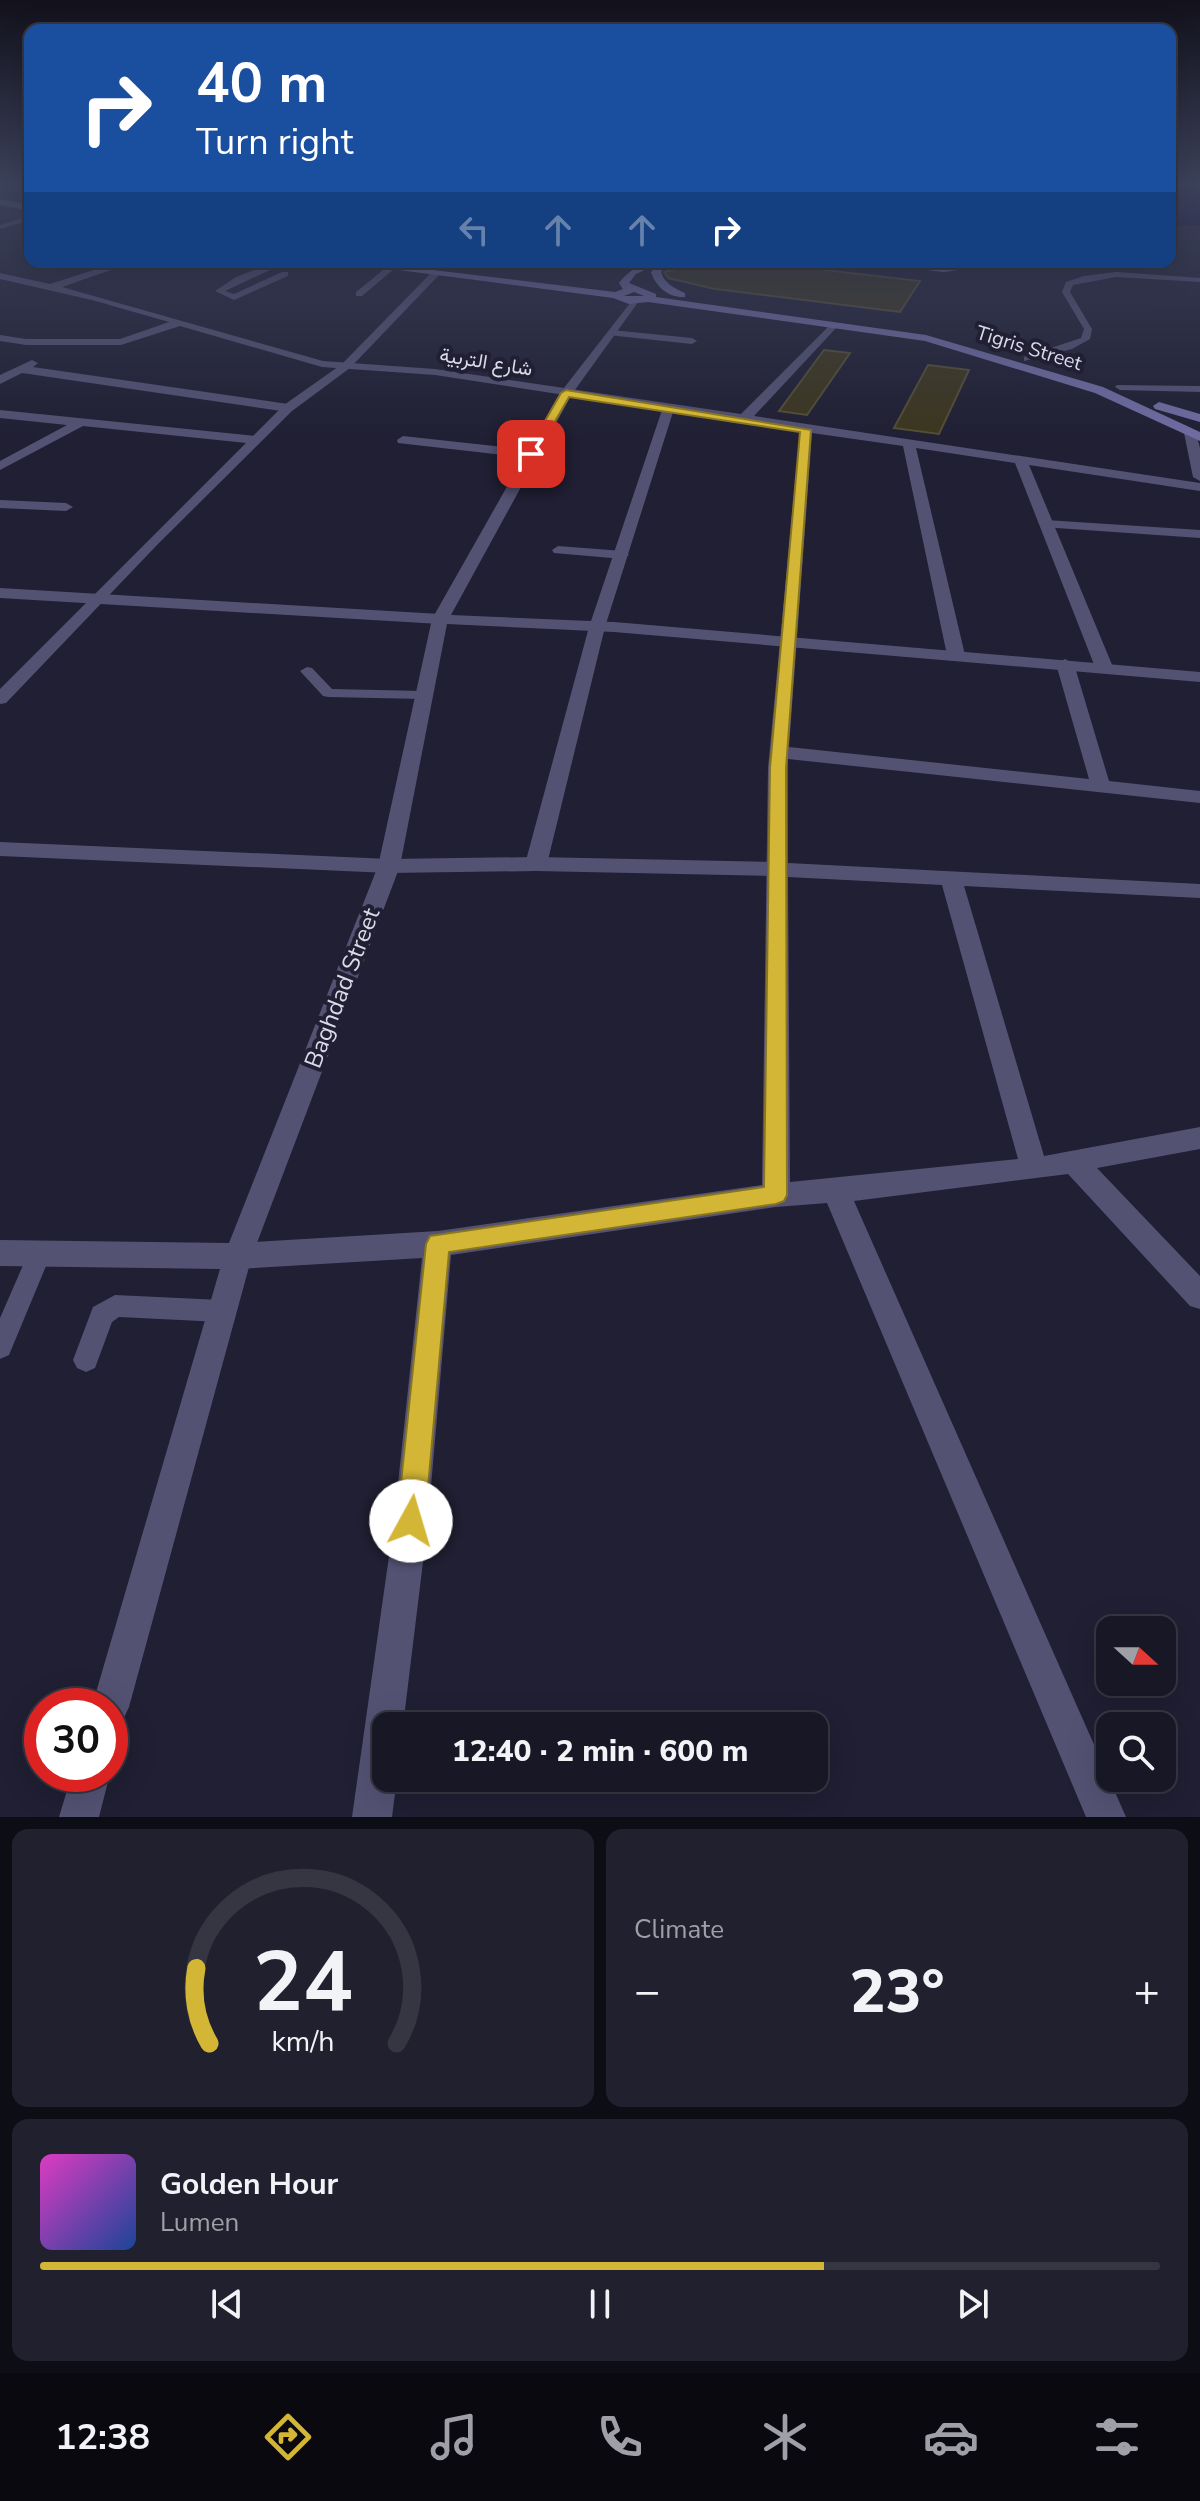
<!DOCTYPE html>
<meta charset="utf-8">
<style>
body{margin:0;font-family:"Nunito Sans",Vazirmatn,sans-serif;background:#21202e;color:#f1f3f6;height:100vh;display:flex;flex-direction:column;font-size:30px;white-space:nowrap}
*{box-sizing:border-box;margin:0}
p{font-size:26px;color:#9f9fa7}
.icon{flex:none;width:44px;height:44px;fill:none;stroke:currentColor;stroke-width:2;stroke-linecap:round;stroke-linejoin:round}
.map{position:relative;height:1817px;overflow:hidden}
.details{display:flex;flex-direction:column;gap:12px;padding:12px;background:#0d0d15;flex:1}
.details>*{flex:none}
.hud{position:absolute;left:24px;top:24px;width:1152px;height:244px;border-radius:16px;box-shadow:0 8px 32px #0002,0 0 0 2px #363643;background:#1a4fa0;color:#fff;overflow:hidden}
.needle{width:52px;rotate:111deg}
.controls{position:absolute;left:1096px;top:1616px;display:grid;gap:16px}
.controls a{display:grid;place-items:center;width:80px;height:80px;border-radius:16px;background:#181726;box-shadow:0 8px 32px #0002,0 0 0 2px #363643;font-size:40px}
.speed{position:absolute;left:24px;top:1688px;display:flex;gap:16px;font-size:40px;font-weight:700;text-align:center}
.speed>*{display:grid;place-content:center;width:104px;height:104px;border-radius:50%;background:#181726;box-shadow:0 8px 32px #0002,0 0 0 2px #363643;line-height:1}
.speed .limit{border:12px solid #d22;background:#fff;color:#111}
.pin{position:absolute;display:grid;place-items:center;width:68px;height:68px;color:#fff;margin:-34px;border-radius:16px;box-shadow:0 4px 12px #0006}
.me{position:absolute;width:88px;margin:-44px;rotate:6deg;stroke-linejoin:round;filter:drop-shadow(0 0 6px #0008)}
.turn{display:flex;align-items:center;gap:28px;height:168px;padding:0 40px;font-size:36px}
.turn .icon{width:104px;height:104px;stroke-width:2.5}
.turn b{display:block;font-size:56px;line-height:68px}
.lanes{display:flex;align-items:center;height:76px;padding:0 40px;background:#0003;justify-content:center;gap:40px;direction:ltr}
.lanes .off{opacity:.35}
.big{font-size:60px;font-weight:800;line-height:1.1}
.details .tile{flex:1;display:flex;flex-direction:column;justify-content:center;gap:12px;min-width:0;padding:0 28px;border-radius:16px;background:#21202e}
.details .dial{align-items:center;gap:0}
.dial svg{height:208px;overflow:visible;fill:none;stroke:#363643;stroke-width:7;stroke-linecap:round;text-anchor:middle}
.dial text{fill:#f1f3f6;stroke:none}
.song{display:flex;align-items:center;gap:24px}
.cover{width:96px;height:96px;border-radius:12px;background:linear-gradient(135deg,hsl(310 70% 55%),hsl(220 70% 35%))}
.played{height:8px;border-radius:4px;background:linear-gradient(90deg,#d3b635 70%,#363643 70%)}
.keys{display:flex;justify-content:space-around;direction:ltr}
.heat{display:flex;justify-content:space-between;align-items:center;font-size:44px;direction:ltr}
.details .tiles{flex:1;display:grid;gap:12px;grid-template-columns:1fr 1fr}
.tile:last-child{grid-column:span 2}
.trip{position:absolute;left:372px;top:1712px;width:456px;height:80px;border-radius:16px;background:#181726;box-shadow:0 8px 32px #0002,0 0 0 2px #363643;font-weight:800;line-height:80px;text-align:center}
.menu{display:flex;height:128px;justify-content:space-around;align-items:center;background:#0a090f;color:#9f9fa7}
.menu .icon{width:56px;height:56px}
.menu .on{color:#d3b635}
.menu b{font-size:36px;color:#f1f3f6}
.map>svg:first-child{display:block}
.water{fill:#0f0034}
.building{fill:#3c361e;stroke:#544e35;stroke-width:2}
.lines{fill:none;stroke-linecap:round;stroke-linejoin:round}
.service{fill:#545273;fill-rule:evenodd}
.pedestrian{fill:#545273;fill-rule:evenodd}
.minor{fill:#545273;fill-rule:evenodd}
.tertiary{fill:#545273;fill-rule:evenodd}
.secondary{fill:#706ca2;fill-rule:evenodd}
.route{fill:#d3b635;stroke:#897622;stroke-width:2}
.labels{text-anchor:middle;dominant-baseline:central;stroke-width:8;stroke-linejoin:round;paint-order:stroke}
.far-street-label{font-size:20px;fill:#dadae8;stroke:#201f33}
.street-label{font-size:24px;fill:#dadae8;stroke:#201f33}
</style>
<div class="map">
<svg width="1200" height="1817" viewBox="0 0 1200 1817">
<rect width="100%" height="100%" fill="#201f33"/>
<path class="water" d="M1170 186H1200V226L1170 225Z"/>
<path class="building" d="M708 262H756L920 281 900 312 715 289 668 278 664 272Z
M824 350 850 353 807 415 779 411Z
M928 365 969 370 939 434 894 428Z"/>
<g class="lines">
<path class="service" d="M30 216V220L0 229V225Z
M276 262H287L225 291 234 294 282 272H288V276L234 300 215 291 236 277Z
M387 267 394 269 362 296H356V292Z
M1116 272 1200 278V282L1116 277 1073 285 1070 292 1092 329 1090 339 1072 349 1024 361V357L1081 338 1084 329 1062 292 1066 282 1084 276Z
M611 330 692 338 697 341 692 344 608 335Z
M1117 385 1200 386V392L1120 390 1115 387Z
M1046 520 1200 530V538L1042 527 1040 524Z
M558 546 623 551 629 555 623 559 554 553 552 550Z
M307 667 312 668 332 689 423 691 430 695 423 699 328 697 323 696 300 671Z
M39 1244 47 1247 51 1254 9 1355 0 1359V1318L31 1247Z
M115 1295 221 1300 230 1303 233 1311 230 1319 221 1322 119 1317 112 1322 95 1368 86 1372 77 1368 73 1360 93 1307Z"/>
<path class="pedestrian" d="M431 273 439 275 350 368 292 411 158 544 6 703 0 704V689L284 405 342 364Z
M0 842 389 859 536 857 776 862 784 864 787 869 784 874 776 876 536 871 389 873 0 856Z"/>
<path class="minor" d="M119 262H134L62 287 323 361 435 369 741 414 833 322 838 325 837 327 754 416 1200 483V491L1029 465 1113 667 1104 672 1095 667 1015 463 916 448 965 655 956 660 947 655 903 446 812 433 789 747 1089 779 1056 664 1065 659 1074 664 1109 781 1200 791V803L788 759V863L1200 884V898L964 886 1044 1156 1200 1127V1149L1097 1168 1200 1276V1309L1190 1306 1068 1174 854 1201 1126 1817H1086L827 1203 776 1207 451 1255 428 1521 403 1726H386V1778H397L392 1817H352L394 1521 422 1258 238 1269 228 1265 224 1256 228 1247 238 1243 438 1231 762 1185 768 768 800 431 673 412 605 627 547 864 536 871 525 864 589 627 662 410 435 375 322 367 180 326 121 345H26L0 341V335L26 339H120L169 322 92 300 0 279V273L50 284ZM788 877 942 885 1018 1159 790 1182Z
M435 262H465L471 265 466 268Z
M32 360 38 363 33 367 288 404 294 408 288 412 22 373 0 384V375Z
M0 410 256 436 262 440 256 444 83 426 0 470V461L67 425 0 418Z
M1190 429 1196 433 1200 448V481L1193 477 1184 433Z
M403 436 531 450 538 454 531 458 398 443 397 440Z
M0 500 66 503 73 507 66 511 0 508Z
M0 588 440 614 448 619 440 624 0 598Z"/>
<path class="tertiary" d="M634 298 639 301 572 394 451 615 614 622 1200 672V682L614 632 447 624 400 866 252 1256 129 1707 123 1720 110 1726V1706H92L220 1269 0 1266V1240L229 1243 378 866 432 619 560 393Z
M110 1773V1774L99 1817H59L72 1774Z"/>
<path class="secondary" d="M0 199 30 205V211L0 205Z
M337 262H366L615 292 623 289 619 283C633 265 647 262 667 262L661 272C665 284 674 288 685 293V297C669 298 656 287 651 272L657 264 636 274 629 283 656 294V297L926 335 1103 387 1200 432V441L1095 393 925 341 648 302 629 304 613 298ZM634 292 644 296H624Z
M526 262 521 265 451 269 446 266 471 262Z
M857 262 944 266 1010 262 944 272Z
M1159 402 1200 414V422L1155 409 1153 406Z"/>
</g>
<linearGradient id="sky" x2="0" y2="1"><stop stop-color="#12111c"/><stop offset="0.42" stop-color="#3c425b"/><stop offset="1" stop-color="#3c425b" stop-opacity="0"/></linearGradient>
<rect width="1200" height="440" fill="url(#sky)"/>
<path class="route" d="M566 390 811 430 786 768 787 1195 784 1201 776 1204 449 1252 425 1521 420 1530 411 1535 401 1530 397 1521 426 1244 430 1236 764 1187 770 768 800 432 569 397 535 456H527L526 454 561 393Z"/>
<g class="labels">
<g class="far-street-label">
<text transform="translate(1029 348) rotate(17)">Tigris Street</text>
<text transform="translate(486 362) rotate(9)">شارع التربية</text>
</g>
<g class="street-label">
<text transform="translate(342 988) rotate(-69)">Baghdad Street</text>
</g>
</g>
</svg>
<div class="controls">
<a><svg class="needle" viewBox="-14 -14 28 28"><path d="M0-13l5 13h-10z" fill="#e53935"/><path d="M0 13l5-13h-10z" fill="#9f9fa7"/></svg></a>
<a><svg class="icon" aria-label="search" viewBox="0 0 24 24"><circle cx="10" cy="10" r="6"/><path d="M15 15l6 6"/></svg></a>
</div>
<div class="speed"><div class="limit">30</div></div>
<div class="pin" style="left:531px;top:454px;background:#d93025"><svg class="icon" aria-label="arrive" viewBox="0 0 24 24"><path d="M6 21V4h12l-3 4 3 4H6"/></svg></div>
<svg class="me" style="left:411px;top:1521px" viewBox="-20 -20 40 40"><circle r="19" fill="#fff"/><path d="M0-13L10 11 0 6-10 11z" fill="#d3b635"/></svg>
<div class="trip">12:40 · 2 min · 600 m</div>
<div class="hud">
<div class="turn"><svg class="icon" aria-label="right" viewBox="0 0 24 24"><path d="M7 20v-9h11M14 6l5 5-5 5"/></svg><div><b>40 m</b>Turn right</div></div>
<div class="lanes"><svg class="icon off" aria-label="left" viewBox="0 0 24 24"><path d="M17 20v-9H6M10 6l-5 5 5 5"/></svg><svg class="icon off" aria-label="ahead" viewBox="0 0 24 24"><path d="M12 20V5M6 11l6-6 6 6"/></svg><svg class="icon off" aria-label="ahead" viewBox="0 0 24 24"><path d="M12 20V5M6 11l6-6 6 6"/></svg><svg class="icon" aria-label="right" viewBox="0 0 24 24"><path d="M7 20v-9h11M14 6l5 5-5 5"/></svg></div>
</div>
</div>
<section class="details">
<div class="tiles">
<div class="tile dial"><svg viewBox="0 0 100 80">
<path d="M14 69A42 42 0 1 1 86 69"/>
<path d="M14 69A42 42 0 0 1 9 40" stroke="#d3b635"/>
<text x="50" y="56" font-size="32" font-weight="700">24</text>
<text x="50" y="72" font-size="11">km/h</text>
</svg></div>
<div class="tile"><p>Climate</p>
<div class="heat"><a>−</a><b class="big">23°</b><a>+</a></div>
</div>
<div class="tile">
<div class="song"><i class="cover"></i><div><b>Golden Hour</b><p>Lumen</p></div></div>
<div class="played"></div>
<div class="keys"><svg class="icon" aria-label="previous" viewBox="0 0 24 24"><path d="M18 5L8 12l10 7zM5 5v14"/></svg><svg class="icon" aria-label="pause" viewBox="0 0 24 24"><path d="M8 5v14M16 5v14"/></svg><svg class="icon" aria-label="next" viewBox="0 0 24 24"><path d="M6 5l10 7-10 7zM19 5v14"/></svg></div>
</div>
</div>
</section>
<nav class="menu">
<b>12:38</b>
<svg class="icon on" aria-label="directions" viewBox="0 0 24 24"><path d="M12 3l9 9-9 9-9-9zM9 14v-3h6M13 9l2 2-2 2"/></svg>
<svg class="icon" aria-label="music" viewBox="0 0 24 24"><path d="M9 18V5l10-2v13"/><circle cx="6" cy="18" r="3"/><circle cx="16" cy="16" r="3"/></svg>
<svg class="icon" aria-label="phone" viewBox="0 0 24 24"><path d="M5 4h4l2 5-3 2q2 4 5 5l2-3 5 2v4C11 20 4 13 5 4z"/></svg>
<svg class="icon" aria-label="climate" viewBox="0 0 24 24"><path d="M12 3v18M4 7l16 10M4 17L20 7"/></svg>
<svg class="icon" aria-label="car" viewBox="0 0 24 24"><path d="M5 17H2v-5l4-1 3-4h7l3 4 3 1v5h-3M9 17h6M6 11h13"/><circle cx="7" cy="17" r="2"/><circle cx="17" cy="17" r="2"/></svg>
<svg class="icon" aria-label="filters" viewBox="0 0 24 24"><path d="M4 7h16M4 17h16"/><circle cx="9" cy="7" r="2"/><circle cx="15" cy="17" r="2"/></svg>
</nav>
